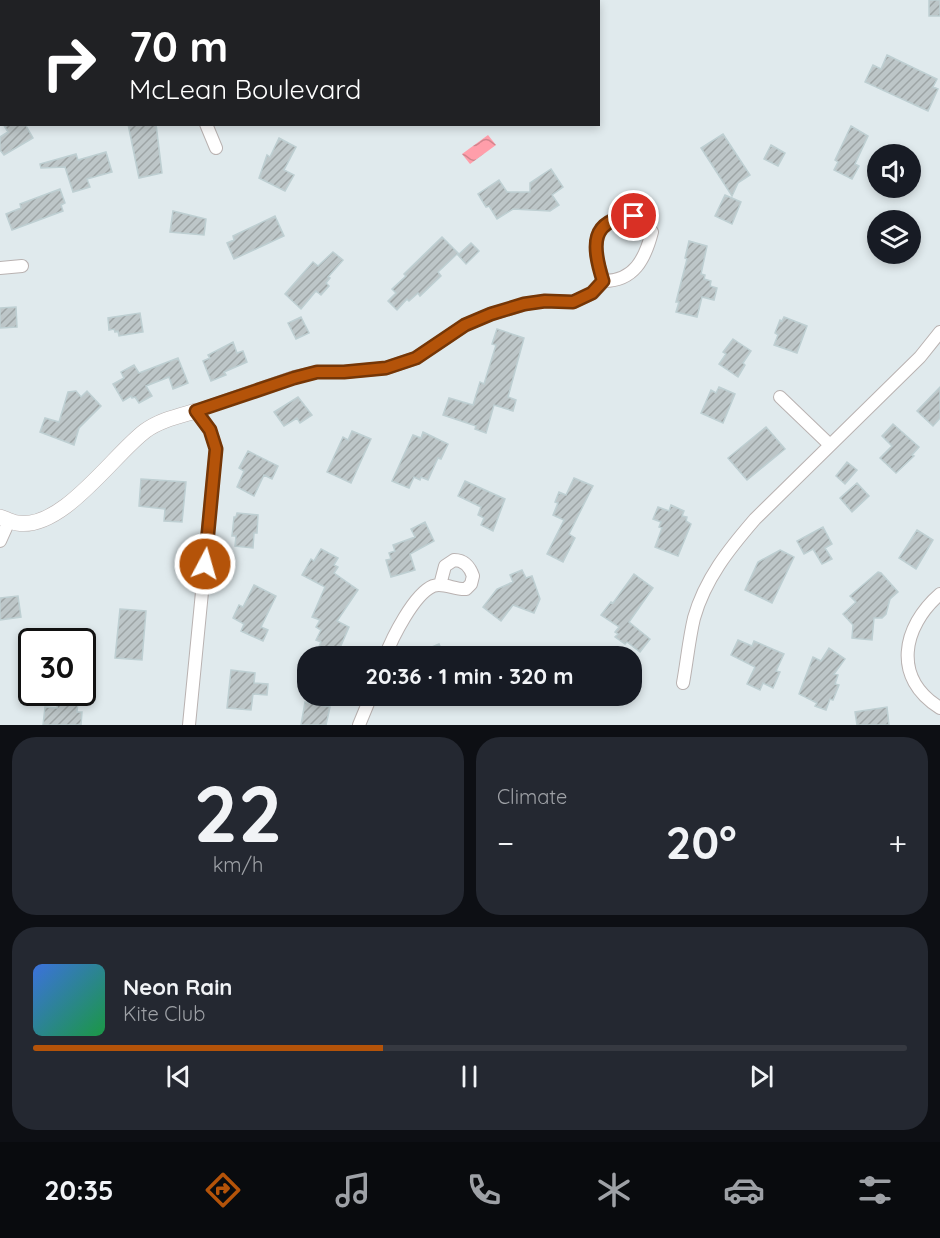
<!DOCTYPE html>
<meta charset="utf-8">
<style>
body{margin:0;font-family:Quicksand,sans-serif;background:#242831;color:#f1f3f6;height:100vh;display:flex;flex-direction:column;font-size:22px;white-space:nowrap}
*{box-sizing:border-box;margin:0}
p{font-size:20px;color:#9ea1a6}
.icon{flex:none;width:33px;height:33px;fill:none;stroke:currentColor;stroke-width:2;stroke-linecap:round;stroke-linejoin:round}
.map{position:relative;height:725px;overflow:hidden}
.drawer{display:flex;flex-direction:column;gap:12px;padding:12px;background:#0d0f14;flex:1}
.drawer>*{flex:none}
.top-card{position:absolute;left:0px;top:0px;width:600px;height:126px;box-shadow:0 3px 9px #0003;background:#202124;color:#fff;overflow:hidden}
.controls{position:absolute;left:867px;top:144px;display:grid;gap:12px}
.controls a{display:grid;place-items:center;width:54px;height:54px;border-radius:50%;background:#171b24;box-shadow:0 3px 9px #0003;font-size:30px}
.speed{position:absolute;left:18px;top:628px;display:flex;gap:12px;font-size:30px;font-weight:700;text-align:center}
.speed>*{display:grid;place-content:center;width:78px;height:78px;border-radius:50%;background:#171b24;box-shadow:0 3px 9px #0003;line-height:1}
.speed .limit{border:3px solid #111;border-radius:9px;background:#fff;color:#111}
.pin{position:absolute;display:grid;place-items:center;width:51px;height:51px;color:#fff;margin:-26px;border:3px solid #fff;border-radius:50%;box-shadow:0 2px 6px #0007}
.me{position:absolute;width:66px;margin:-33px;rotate:6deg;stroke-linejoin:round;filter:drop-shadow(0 0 4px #0008)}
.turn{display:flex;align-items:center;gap:21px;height:126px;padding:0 30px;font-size:27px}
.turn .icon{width:78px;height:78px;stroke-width:2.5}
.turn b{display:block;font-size:42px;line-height:51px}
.big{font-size:45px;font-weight:800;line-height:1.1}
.drawer .widget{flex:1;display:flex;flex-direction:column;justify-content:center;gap:9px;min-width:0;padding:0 21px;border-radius:24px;background:#242831}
.drawer .dial{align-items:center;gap:0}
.dial b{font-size:78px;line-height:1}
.song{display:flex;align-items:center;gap:18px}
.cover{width:72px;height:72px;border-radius:9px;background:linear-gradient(135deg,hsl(220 70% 55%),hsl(140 70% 35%))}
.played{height:6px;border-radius:3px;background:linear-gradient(90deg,#b45309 40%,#363941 40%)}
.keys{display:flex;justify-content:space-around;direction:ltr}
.heat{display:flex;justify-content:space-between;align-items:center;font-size:33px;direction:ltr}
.drawer .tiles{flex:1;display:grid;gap:12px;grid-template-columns:1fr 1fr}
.widget:last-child{grid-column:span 2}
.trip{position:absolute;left:297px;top:646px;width:345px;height:60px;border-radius:24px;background:#171b24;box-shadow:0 3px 9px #0003;font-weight:800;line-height:60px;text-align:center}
.dock{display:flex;height:96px;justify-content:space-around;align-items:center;background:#090b0e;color:#9ea1a6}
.dock .icon{width:42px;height:42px}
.dock .on{color:#b45309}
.dock b{font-size:27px;color:#f1f3f6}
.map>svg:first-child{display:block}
.water{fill:url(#water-waves)}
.building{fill:url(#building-hatch);stroke:#becfd2;stroke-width:1.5}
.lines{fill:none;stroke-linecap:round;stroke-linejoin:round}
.minor-casing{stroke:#b9b2b1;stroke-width:14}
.tertiary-casing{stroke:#b9b2b1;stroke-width:16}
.minor{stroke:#fff;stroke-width:12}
.tertiary{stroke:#fff;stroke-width:15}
.route-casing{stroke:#753606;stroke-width:15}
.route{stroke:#b45309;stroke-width:10}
</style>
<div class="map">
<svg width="940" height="725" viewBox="0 0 940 725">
<defs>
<pattern id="water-waves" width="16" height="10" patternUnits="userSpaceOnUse" patternTransform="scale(1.5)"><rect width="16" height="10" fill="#ff9eaa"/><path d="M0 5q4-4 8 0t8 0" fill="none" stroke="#d2848d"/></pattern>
<pattern id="building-hatch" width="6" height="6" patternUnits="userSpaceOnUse" patternTransform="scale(1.5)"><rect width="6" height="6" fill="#bdc6c8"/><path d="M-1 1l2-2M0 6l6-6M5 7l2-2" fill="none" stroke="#9da4a5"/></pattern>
</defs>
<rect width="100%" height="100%" fill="#e0eaed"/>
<path class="water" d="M488 135 496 145 470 164 462 154Z"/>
<path class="building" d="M929 0H940V16H929Z
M887 55 937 79 933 87 938 89 928 111 865 82 873 65 881 69Z
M3 124H25L33 138 4 155 0 150V137L8 132Z
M128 124H156L162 173 139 178Z
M851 126 868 136 855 164 859 166 852 179 834 170 838 162 835 160Z
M723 134 750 175 738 183 732 196 701 148Z
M279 138 296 147 284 170 294 175 285 191 259 178 267 155 270 157Z
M771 145 785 153 778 166 764 159Z
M106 152 112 172 87 179 90 187 73 192 65 167 41 168 40 164 76 154 78 160Z
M551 169 563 187 552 195 559 205 550 211 513 209 497 219 489 206 486 207 478 194 499 180 507 192H530V183Z
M60 189 65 203 61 205 63 211 12 230 6 214 21 208 20 204Z
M725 195 741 202 732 224 715 216Z
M173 211 206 219 204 235 170 232Z
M275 216 284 236 234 259 227 243 234 240 233 236Z
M442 237 458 253 438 272 441 276 420 296 418 293 409 301 407 299 397 310 388 301 396 293 392 289 406 276 404 274Z
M689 241 707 246 701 274 705 275 704 279 711 281 710 286 717 288 714 300 702 297 697 317 676 312 679 302H676L687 259 685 258Z
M471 243 479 251 466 264 458 255Z
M333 252 343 260 328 277 330 278 326 283 329 286 321 295 316 291 301 309 285 294 313 262 318 266Z
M16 307 17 327 0 328V308Z
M140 313 143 332 119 336 118 331 115 332 114 329 109 330 108 318Z
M301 317 309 333 296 339 288 323Z
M784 317 807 326 797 353 774 345 778 335 775 333 780 320 782 321Z
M497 329 524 338 508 397 516 400 513 411 494 405 486 433 475 429 476 426 443 415 449 398 473 405 480 382 484 384 496 345 492 344Z
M733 339 751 351 743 363 745 365 738 377 719 364 726 354 723 352Z
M233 342 237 353 243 351 247 362 224 372 226 375 211 381 203 361 210 358 208 355Z
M178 358 188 383 173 389 169 377 146 386 152 396 139 403 135 397 132 398 131 396 123 401 113 384 124 378 121 372 134 365 139 373Z
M719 387 735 394 723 423 701 413 711 390 716 393Z
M940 387V418L933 426 917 411Z
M76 391 81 397 87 391 101 406 79 428 74 445 40 432 45 418 59 422 68 392Z
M298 397 312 415 300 423 297 418 284 426 274 412Z
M893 424 919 447 912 455 914 456 896 473 880 458 892 446 882 436Z
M766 427 785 449 747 480 728 458Z
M352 431 371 439 351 483 327 472 343 437 348 440Z
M423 432 448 444 441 459 438 458 428 480 421 477 420 480 414 477 409 488 392 481 413 435 421 438Z
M248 451 278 466 272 479 264 475 254 496 237 487 244 471 239 468Z
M847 462 857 470 845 484 836 476Z
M574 478 593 486 569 534 575 538 563 562 547 554 564 520 553 515 558 503 555 502 559 492 566 495Z
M141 479 186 482 182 522 164 521 165 509 139 506Z
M465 481 505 499 493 531 481 525 484 518 478 515 481 507 458 496Z
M857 483 869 496 852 512 840 498Z
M671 505 684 511 682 516 687 517 686 521 691 524 678 556 655 547 662 528 659 527 661 522 653 519 658 507 669 511Z
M237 513 258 515 257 533H254L253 548 235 546 236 536H232L234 517H236Z
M425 522 434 541 410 554 415 570 391 577 386 560 391 559 389 553 395 551 393 545 415 537 411 529Z
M823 527 832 544 825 548 832 559 822 564 813 549 804 554 797 541Z
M917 530 933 540 916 569 899 558Z
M321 549 338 558 334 565 338 567 334 573 358 590 337 621 349 627 336 657H325L316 653 321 642 316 640 321 630 316 627 320 620 312 617 325 587 302 575 311 559 314 561Z
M780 550 794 557 772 603 745 590 758 562Z
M522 570 526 578 532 576 540 599 534 613 513 605 501 621 483 607 497 589 513 582 510 575Z
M878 572 881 573 898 592 890 599 886 614 882 618H874L872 640 852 638 853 625 843 614 856 602 850 596Z
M634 574 653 588 629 622 650 639 640 652 627 642 625 644 615 637 618 634 615 632 619 627 601 615 611 602 613 603Z
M254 585 276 596 261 627 268 630 263 641 241 631 244 624 233 618 239 605 243 607Z
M18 596 21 617 0 620V598Z
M120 609 146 611 142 660 115 658Z
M738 640 752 646 754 641 784 654 776 671 780 672 773 688 763 683 760 690 747 684 755 667 731 655Z
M439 644 445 657H408Z
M829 648 845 659 834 674 838 675 835 684 839 685 833 700 830 699 826 710 815 706 817 703 799 694 813 657 821 661Z
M231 670 255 673 254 683 268 684 267 695 253 694 251 710 227 708Z
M59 693H79L77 712H82L81 725H43L45 707 57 708Z
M305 702 330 707 326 725H301Z
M887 707 889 725H857L855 712Z"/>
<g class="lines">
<defs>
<path id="minor" d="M155 0 156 2
M206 124 216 148
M0 268 22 266
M780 397 830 445
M0 541 9 521
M940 594C902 627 892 678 940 708
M385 657C392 638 414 594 433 586 443 582 455 590 466 589L471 584 473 576C470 567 464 560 454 560L445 566 440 585
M683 683C687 661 689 639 694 618 705 579 729 549 755 519L920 357 940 332
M189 725 216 449 210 430 196 411 294 377 317 372H344L386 368 416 358 465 325 491 314 530 303 545 301 573 302 593 293 604 281C634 281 645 259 652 232 647 225 643 218 634 216 619 213 600 223 597 239 594 254 599 266 604 281
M359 725 371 696"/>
<path id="tertiary" d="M98 2 100 0
M0 74 2 72
M0 517C6 519 11 522 17 523 62 531 113 455 145 431 160 420 179 416 196 411"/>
</defs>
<use href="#minor" class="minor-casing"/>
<use href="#tertiary" class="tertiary-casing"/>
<use href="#minor" class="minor"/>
<use href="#tertiary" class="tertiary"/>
</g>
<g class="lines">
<defs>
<path id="route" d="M205 564 216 449 210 430 196 411 294 378 317 372H344L386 368 416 358 465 325 491 314 524 304 545 301 573 302 592 293 603 281C592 246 589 219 634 216"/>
</defs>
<use href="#route" class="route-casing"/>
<use href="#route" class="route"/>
</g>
</svg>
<div class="controls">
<a><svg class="icon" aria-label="sound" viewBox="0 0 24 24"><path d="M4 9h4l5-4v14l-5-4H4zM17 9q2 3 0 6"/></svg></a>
<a><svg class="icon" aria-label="layers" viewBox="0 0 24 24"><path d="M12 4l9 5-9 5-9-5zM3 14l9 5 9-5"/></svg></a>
</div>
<div class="speed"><div class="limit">30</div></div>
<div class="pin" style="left:634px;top:216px;background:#d93025"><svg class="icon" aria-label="arrive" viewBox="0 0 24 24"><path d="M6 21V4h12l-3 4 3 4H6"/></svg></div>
<svg class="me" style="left:205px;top:564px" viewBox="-20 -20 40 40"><circle r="17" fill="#b45309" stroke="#fff" stroke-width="3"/><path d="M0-11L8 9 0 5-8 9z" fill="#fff"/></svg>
<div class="trip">20:36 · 1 min · 320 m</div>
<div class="top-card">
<div class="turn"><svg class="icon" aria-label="right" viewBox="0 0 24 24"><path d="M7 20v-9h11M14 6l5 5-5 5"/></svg><div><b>70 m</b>McLean Boulevard</div></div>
</div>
</div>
<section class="drawer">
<div class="tiles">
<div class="widget dial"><b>22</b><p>km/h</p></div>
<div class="widget"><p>Climate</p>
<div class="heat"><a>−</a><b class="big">20°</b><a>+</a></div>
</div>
<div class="widget">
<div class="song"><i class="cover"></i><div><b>Neon Rain</b><p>Kite Club</p></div></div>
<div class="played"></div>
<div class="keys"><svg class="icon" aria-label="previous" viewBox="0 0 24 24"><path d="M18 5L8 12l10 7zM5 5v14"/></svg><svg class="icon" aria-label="pause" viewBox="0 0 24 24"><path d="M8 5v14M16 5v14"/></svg><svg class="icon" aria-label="next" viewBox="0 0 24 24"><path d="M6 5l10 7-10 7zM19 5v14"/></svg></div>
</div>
</div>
</section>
<nav class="dock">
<b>20:35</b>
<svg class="icon on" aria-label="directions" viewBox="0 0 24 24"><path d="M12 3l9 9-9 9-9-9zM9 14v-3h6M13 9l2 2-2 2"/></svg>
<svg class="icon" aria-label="music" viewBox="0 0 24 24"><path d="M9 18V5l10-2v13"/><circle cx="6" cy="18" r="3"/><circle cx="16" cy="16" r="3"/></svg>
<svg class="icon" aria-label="phone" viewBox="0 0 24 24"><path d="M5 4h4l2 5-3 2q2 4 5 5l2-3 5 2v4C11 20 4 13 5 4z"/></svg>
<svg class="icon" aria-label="climate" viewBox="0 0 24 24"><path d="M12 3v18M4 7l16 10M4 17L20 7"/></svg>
<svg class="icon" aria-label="car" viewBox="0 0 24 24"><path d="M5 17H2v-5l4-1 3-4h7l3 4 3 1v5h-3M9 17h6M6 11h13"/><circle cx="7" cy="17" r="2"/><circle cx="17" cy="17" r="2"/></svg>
<svg class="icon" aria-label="filters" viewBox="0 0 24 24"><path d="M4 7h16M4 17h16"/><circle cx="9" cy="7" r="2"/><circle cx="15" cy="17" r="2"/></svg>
</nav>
